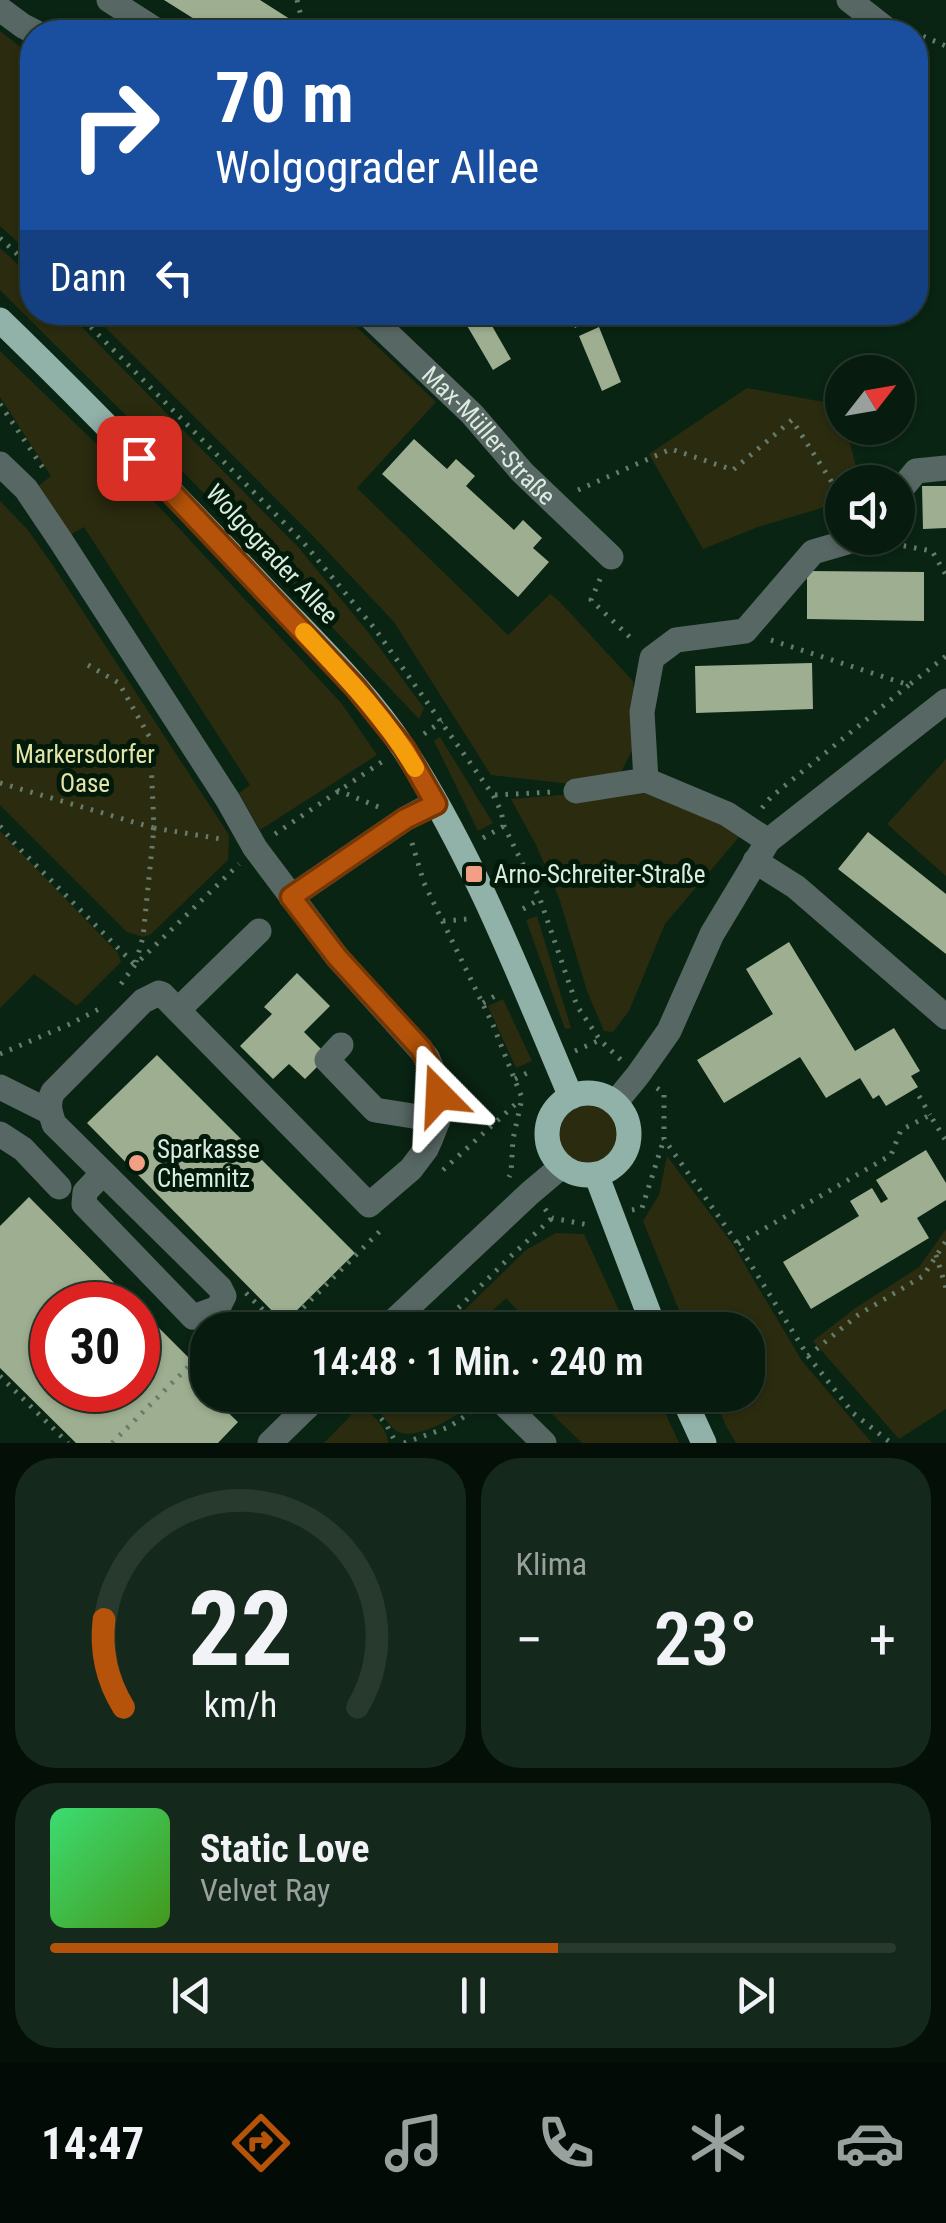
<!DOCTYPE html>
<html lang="de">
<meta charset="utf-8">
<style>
body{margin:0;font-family:"Roboto Condensed",sans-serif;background:#15281c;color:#f1f3f6;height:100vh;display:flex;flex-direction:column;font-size:38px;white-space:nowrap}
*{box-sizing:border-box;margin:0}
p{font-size:32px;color:#98a19e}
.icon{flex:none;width:55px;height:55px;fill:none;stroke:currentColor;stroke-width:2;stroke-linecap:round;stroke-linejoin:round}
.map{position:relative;height:1443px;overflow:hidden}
.details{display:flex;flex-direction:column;gap:15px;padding:15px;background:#040f08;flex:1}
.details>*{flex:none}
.hud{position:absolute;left:20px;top:20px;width:908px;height:305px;border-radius:40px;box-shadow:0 2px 8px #0004,0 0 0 2px #28392e;background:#1a4fa0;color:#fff;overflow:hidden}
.needle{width:65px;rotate:59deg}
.buttons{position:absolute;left:825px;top:355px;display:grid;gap:20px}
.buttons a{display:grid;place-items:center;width:90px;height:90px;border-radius:50%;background:#071b0e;box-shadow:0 2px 8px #0004,0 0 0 2px #28392e;font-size:50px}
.speed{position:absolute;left:30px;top:1282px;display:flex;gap:20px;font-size:50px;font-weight:700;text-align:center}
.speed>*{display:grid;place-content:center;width:130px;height:130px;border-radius:50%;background:#071b0e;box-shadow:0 2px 8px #0004,0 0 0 2px #28392e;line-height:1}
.speed .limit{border:15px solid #d22;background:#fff;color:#111}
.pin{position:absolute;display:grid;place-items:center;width:85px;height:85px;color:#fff;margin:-42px;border-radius:20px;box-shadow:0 5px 15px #0006}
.me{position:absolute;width:110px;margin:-55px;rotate:339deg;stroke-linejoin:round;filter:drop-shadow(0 0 8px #0008)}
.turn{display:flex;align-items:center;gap:35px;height:210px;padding:0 30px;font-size:45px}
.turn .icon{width:130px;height:130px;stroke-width:2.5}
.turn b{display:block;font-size:70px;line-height:85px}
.then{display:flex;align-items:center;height:95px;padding:0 30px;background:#0003;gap:20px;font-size:38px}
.big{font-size:75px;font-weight:600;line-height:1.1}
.details .widget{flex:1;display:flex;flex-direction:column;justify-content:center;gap:15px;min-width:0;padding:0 35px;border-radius:40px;background:#15281c}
.details .dial{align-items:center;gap:0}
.dial svg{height:260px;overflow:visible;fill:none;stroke:#28392e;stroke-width:7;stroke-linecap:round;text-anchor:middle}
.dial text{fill:#f1f3f6;stroke:none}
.song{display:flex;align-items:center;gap:30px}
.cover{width:120px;height:120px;border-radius:15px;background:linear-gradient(135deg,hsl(140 70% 55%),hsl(100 70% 35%))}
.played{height:10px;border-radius:5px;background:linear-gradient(90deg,#b45309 60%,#28392e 60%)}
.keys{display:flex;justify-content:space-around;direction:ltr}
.heat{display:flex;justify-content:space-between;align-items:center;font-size:55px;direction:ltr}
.details .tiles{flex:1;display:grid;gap:15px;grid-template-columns:1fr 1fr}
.widget:last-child{grid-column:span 2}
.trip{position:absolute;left:190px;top:1312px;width:575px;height:100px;border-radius:40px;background:#071b0e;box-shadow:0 2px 8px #0004,0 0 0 2px #28392e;font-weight:600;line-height:100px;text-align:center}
.tab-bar{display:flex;height:160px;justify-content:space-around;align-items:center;background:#030b06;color:#98a19e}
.tab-bar .icon{width:70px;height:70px}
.tab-bar .selected{color:#b45309}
.tab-bar b{font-size:45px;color:#f1f3f6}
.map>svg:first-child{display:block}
.green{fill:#2b2b0f}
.building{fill:#9eae90}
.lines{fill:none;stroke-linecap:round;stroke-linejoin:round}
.path{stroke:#657b6c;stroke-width:5;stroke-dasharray:2.5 8;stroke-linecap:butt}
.minor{stroke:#576763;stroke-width:25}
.major{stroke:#91b2a9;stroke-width:25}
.route-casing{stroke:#753606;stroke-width:25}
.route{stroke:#b45309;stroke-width:18}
.slow{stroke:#f59e0b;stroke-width:18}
.poi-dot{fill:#f39f83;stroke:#021a0a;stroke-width:4}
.labels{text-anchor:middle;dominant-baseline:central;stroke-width:10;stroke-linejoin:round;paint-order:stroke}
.street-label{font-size:25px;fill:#ddece0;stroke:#021a0a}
.park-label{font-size:25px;fill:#e4e3a8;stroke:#021a0a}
.poi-label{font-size:25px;fill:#ddece0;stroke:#021a0a;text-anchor:start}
</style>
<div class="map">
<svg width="946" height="1443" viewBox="0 0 946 1443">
<rect width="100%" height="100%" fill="#092413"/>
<path class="green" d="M0 31 32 56V255L0 226Z
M0 248 32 277V312L68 313 299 548 368 632 424 708 419 719 229 518 0 290Z
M91 313H342L436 402 357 488 508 635 550 594 560 602 633 681 637 741 621 772 589 786 491 775 394 622 311 534Z
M0 351 137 483 342 704 377 755 260 830 239 793 250 785 84 527 70 535 37 487 51 476 0 397Z
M747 388 840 405 842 428H846L860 482H842V502L758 527 703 549 649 454Z
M0 501 28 530 54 567 229 835 228 860 150 935 143 937 127 932 0 805Z
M440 737 493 823 478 831 434 741Z
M946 759V876L887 824Z
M645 788 705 811 739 837 665 924 629 1011 613 1032 604 1031 587 991 559 898 536 845 511 799Z
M0 831 118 953 121 962 77 1006 34 974 0 1008Z
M537 916 571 1028 565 1029 526 920Z
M503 999 532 1061 516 1068 488 1006Z
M556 1134a32 32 0 1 1 64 0a32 32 0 1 1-64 0Z
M667 1156 732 1243 802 1361 872 1443H736L726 1426 713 1395H748V1330H687L643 1221 659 1195Z
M946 1229V1409L899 1439 813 1341 854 1309 919 1267Z
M556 1233 584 1234 628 1330H536L506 1298 472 1330H444L526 1250Z
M373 1395H457L469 1407C452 1418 414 1443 395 1430 386 1422 378 1408 370 1398Z
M552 1395H657L679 1443H582L552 1414Z
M362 1404C372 1415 388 1428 388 1443H324Z"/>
<path class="building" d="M164 0H260L293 21 285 32H215Z
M459 312H484L511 359 493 370Z
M567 312H591L593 318 575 328Z
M599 327 621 382 602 391 579 336Z
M414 439 447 469 456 459 475 476 466 486 514 530 523 520 542 538 533 548 549 562 518 597 382 474Z
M922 486H946V528L923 529Z
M807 571 924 572V621L807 619Z
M812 663 813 709 696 713 695 666Z
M868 832 946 894V954L838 869Z
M789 942 855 1051 894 1028 920 1071 911 1076 918 1087 886 1106 879 1095 873 1099 860 1078 826 1098 800 1057 724 1103 697 1060 773 1014 746 969Z
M297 973 330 1006 304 1032 328 1056 305 1079 289 1064 273 1079 240 1046 272 1014 264 1007Z
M157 1055 355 1253 284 1323 87 1123Z
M926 1150 946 1183V1200L917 1218 929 1238 811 1309 783 1262 859 1216 850 1201 872 1188 881 1203 888 1199 876 1180Z
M29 1197 136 1305H52V1390H138V1307L208 1377V1395H227L219 1404 238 1422 218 1443H76L0 1368V1226Z"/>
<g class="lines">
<path class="path" d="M297 0 305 32
M915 40 920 35 946 46
M0 238 32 268
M76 312 303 542 375 629 493 795 501 811 504 826 540 899 577 1006 600 1040 621 1060
M0 404 43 468
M578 490 671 449 733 470 792 420 835 487 842 490
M883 542 932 551 946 575
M600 579 591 600 635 642
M771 640 909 685 946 656
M88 665 119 683 150 738 154 828 221 839
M424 734 442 721
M0 783 154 828 143 937 136 962
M337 790 381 808
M495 795 553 792
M762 808 771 797 909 685
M0 826 16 845 135 965
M275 834 386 759
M483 838 504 826
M412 843 424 883 493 1025 522 1098 513 1139 511 1173 509 1177
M523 909 540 899
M443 921 468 919
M121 984 135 965 239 864
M483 1003 500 993
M575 1051 600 1040
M0 1054 70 1024 99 1009
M515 1079 533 1070
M657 1088 664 1093V1139L738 1244 808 1356 853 1413 891 1443
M919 1096 930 1115
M443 1170 520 1100
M545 1209 552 1218 589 1225
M632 1210 642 1208 664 1139
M738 1244 891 1155 901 1130 930 1115 946 1141
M936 1255 946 1288
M246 1293 275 1322 278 1330
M281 1330 385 1226
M436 1330 511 1256 552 1218
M808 1356 858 1315 923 1276 946 1241
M0 1376 68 1443
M360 1395 386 1424 396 1443
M112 1443 207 1348 198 1338
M404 1443 449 1427 477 1408"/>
<g class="minor">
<path d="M109 0 159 32"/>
<path d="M849 0 890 32"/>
<path d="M0 9 23 26 35 32"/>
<path id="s1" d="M365 312 472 414 522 472 611 557"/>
<path d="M0 464 26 489 61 541 228 800 255 848 337 957 427 1057 435 1076 439 1095 438 1120 431 1138 426 1149 411 1169 369 1205 162 994 159 993 143 1001 53 1092C47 1104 50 1112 54 1124L220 1288 224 1296 218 1308 193 1317 84 1204 85 1192 103 1173"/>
<path d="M898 493 916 471 946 468"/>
<path d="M646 780 642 712 652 658 676 640 745 631 813 552 861 538"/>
<path d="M576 791 646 780 727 814 768 841"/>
<path d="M755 861 796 887 946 1017"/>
<path d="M291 897 405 819 435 803"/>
<path d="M178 1010 259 931"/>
<path d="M341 1045 327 1060 375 1110 438 1120"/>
<path d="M0 1087 50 1112"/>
<path d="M615 1103 638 1075 669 1031 712 934 768 841 946 701"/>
<path d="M0 1134 23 1149 59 1187"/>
<path d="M384 1330 530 1193 562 1166"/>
<path d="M279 1395 307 1407"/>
<path d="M495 1395 544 1443"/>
<path d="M270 1443 319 1395"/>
</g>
<path class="major" d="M0 320C91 408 178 498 265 590 313 641 366 691 404 749 474 857 521 979 571 1097
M547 1134a41 41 0 1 1 82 0a41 41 0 1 1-82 0Z
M596 1174 655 1330
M682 1395 704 1443"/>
</g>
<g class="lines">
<defs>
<path id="route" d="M139 458 356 688 404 748 436 804 405 819 291 897 337 957 421 1049 435 1076 439 1095"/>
</defs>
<use href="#route" class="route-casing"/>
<use href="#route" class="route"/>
<path class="slow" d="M304 632C344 675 385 717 415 768"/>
</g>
<g class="poi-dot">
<rect x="464" y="864" width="20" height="20" rx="5"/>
<circle cx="137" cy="1163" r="10"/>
</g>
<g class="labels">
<g class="street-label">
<text stroke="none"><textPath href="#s1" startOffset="175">Max-Müller-Straße</textPath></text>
<text transform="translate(272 554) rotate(47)">Wolgograder Allee</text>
</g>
<g class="park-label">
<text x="85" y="754">Markersdorfer<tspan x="85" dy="29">Oase</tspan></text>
</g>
<g class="poi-label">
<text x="494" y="874">Arno-Schreiter-Straße</text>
<text x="157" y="1149">Sparkasse<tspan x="157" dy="29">Chemnitz</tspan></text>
</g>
</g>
</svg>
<div class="buttons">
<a><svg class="needle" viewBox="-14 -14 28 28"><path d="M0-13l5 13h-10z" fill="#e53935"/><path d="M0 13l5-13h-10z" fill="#98a19e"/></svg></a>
<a><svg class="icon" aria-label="sound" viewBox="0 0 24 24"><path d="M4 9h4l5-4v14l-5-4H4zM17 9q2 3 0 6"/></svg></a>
</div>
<div class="speed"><div class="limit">30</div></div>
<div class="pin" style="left:139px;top:458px;background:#d93025"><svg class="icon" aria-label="arrive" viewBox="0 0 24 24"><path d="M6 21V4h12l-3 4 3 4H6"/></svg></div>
<svg class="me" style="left:439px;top:1095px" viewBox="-20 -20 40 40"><path d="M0-17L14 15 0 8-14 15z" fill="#b45309" stroke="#fff" stroke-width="4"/></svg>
<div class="trip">14:48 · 1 Min. · 240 m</div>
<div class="hud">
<div class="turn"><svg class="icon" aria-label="right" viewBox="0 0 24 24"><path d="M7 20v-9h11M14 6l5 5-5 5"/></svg><div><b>70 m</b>Wolgograder Allee</div></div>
<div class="then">Dann<svg class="icon" aria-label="left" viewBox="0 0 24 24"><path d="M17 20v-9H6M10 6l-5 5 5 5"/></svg></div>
</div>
</div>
<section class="details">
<div class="tiles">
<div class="widget dial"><svg viewBox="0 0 100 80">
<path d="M14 69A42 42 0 1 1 86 69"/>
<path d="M14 69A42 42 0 0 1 8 42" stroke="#b45309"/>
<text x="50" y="56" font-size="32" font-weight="700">22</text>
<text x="50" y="72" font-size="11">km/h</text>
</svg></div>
<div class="widget"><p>Klima</p>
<div class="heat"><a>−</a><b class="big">23°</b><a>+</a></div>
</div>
<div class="widget">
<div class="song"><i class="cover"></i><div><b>Static Love</b><p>Velvet Ray</p></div></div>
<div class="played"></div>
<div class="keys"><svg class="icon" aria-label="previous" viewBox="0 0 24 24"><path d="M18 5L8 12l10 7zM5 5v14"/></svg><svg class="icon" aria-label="pause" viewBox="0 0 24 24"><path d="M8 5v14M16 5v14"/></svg><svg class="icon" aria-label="next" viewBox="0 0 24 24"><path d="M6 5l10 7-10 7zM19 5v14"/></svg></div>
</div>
</div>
</section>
<nav class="tab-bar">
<b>14:47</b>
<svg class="icon selected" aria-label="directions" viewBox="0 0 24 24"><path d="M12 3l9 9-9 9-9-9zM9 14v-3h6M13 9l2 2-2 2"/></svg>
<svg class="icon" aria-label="music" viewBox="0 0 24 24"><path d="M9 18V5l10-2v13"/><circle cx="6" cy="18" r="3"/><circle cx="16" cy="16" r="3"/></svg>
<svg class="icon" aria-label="phone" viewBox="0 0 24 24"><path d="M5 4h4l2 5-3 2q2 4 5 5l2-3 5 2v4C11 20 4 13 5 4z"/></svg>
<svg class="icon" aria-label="climate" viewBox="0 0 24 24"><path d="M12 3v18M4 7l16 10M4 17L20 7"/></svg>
<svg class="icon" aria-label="car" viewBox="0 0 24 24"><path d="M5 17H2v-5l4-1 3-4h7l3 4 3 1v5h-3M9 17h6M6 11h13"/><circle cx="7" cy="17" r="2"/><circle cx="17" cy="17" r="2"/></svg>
</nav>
